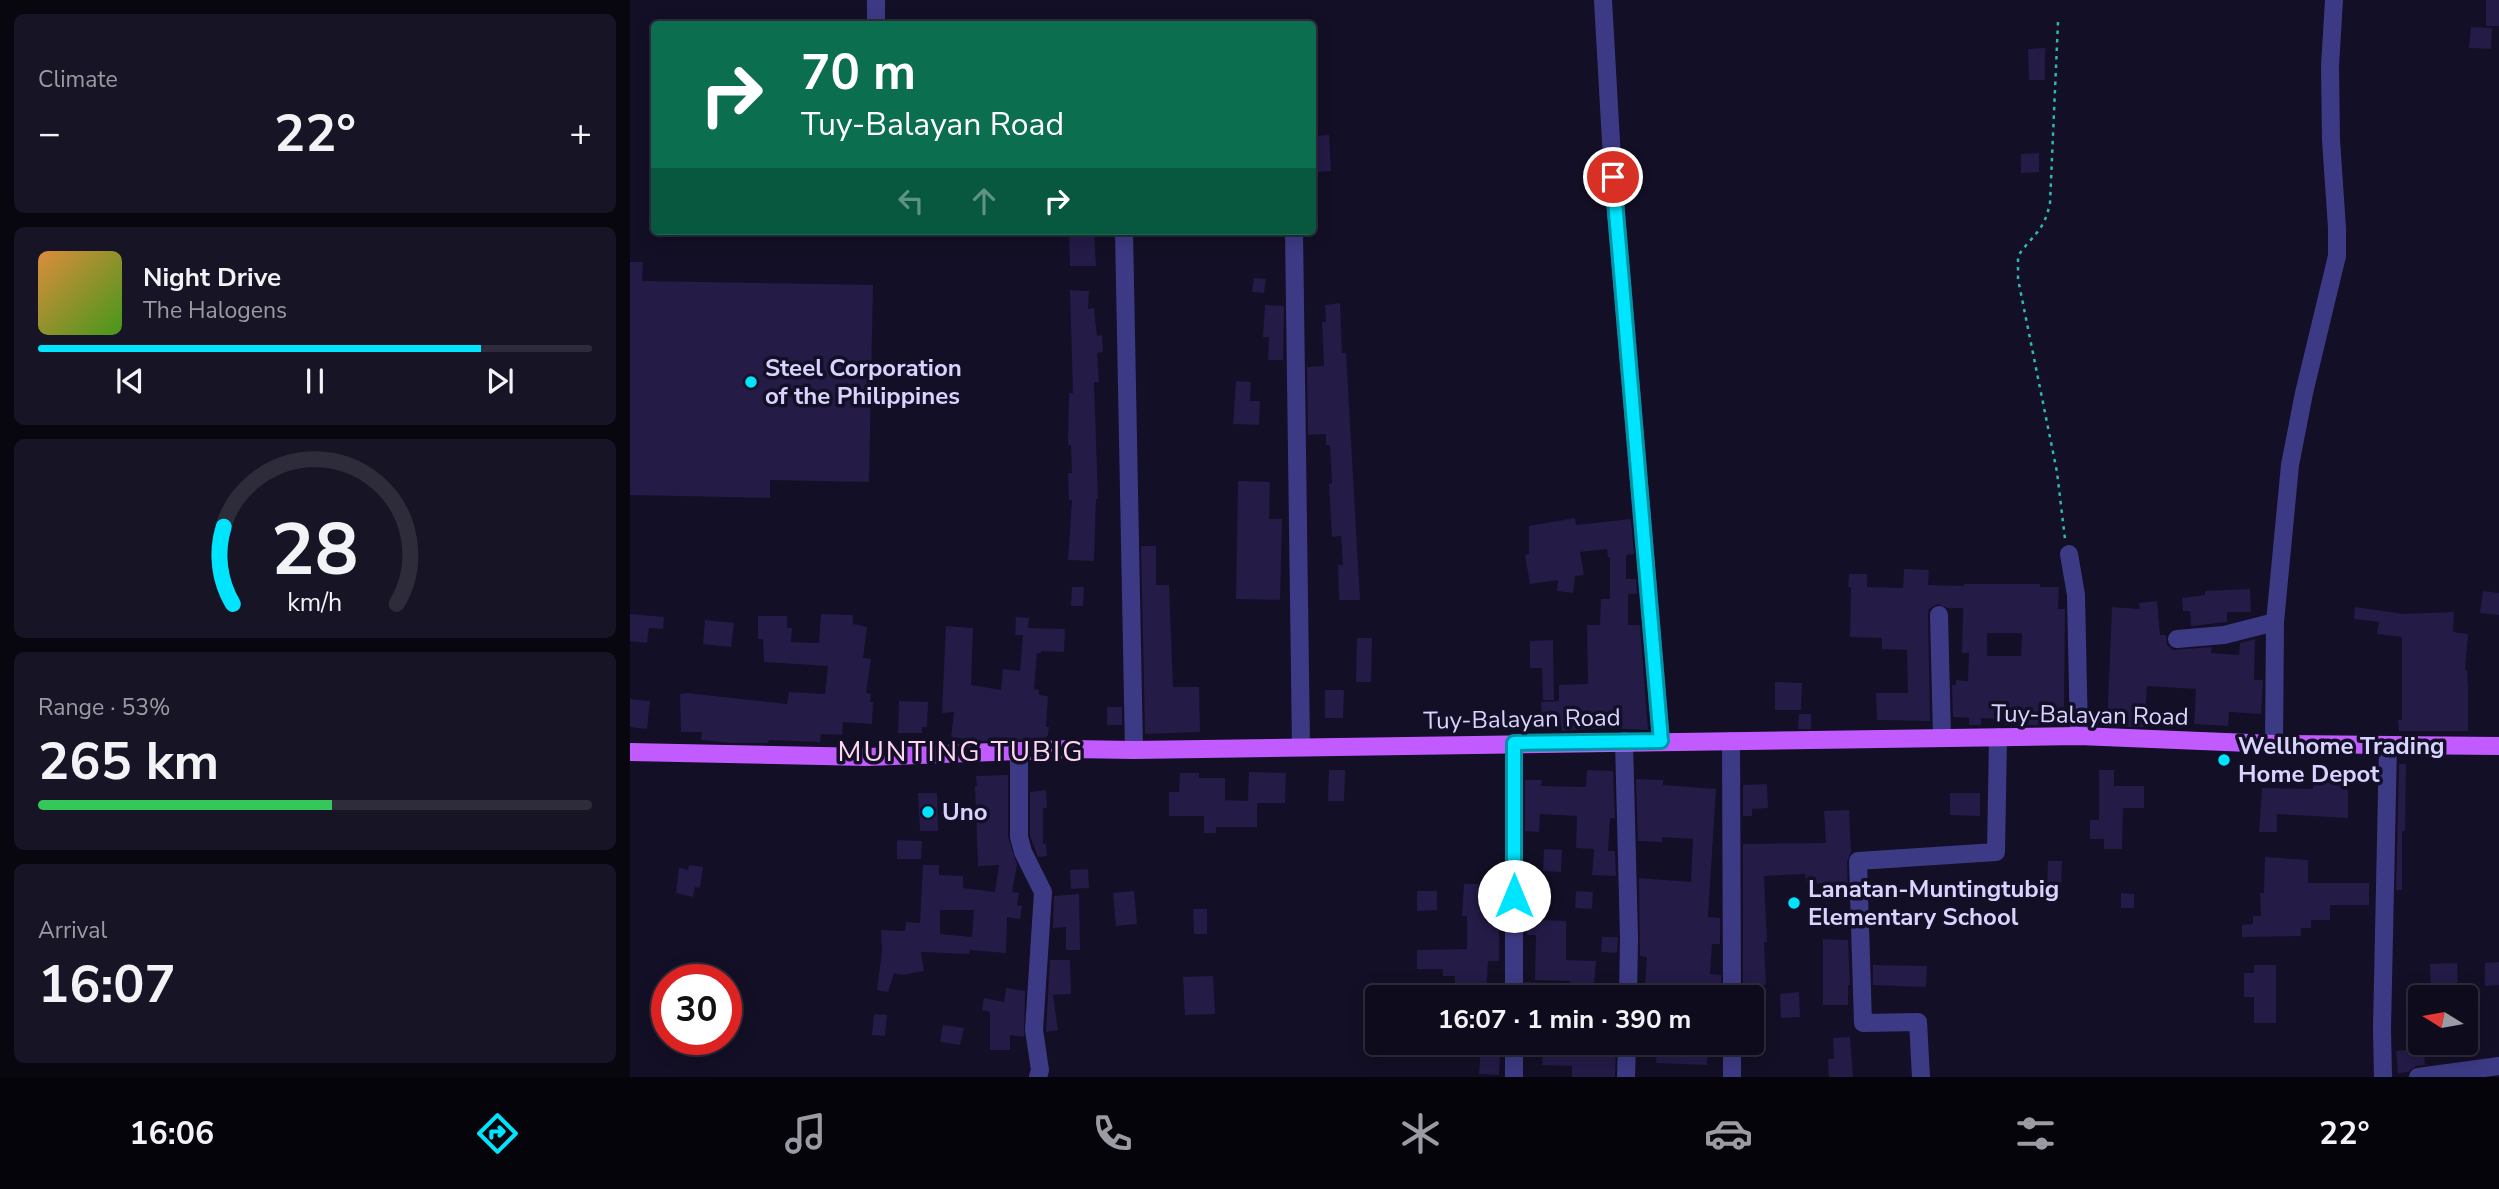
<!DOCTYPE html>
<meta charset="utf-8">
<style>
body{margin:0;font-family:"Nunito Sans",sans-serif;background:#171425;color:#f1f3f6;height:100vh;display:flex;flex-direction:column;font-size:26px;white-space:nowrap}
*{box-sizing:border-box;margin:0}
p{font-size:23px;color:#9b9ba3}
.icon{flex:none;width:38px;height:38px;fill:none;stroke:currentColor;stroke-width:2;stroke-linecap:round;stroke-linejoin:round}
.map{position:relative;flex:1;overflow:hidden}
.drawer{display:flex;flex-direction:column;gap:14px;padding:14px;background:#08060f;width:630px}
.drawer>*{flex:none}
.top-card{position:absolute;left:21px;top:21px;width:665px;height:214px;border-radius:7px;box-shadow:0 4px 18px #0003,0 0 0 2px #2e2b3b;background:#0b6e4f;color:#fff;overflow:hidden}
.needle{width:46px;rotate:281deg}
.buttons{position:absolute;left:1778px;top:985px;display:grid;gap:14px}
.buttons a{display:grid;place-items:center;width:70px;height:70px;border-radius:7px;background:#0e0b1c;box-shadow:0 4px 18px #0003,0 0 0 2px #2e2b3b;font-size:35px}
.speed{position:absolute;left:21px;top:964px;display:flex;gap:14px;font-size:35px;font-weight:700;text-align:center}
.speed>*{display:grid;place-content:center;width:91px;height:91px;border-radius:50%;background:#0e0b1c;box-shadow:0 4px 18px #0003,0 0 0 2px #2e2b3b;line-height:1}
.speed .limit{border:10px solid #d22;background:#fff;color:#111}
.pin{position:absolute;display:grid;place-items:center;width:60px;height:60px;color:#fff;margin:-30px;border:4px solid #fff;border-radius:50%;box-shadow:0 2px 7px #0007}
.me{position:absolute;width:77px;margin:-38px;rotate:0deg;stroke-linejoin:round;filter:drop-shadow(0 0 5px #0008)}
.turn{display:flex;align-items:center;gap:24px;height:147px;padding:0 35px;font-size:32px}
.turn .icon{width:91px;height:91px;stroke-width:2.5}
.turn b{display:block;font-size:49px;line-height:60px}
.lanes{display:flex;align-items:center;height:66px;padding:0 35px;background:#0003;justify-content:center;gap:35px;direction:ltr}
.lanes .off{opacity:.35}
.big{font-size:52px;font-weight:700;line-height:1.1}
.drawer .tile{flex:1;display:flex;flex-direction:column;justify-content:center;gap:10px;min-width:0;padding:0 24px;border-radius:10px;background:#171425}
.drawer .dial{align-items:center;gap:0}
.dial svg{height:182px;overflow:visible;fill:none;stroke:#2e2b3b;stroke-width:7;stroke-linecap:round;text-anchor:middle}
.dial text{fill:#f1f3f6;stroke:none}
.song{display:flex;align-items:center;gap:21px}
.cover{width:84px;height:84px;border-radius:10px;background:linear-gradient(135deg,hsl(30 70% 55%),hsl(100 70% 35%))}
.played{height:7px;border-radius:4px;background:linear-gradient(90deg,#00e5ff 80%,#2e2b3b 80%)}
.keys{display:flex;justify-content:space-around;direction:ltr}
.heat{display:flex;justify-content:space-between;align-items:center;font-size:38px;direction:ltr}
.charge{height:10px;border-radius:5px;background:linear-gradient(90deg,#34c759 53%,#2e2b3b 0)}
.trip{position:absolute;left:735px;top:985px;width:399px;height:70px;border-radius:7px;background:#0e0b1c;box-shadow:0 4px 18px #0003,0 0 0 2px #2e2b3b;font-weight:700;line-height:70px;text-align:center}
.menu{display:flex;height:112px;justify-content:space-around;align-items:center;background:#06040b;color:#9b9ba3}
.menu .icon{width:49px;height:49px}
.menu .selected{color:#00e5ff}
.menu b{font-size:32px;color:#f1f3f6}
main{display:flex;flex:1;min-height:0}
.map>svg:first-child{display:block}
.building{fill:#241b47;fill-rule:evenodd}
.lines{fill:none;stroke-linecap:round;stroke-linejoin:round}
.path{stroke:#2fb8b0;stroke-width:2.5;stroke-dasharray:3.5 5;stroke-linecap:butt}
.minor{stroke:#3d3a85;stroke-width:18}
.major{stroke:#c25bff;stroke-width:18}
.route-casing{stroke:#0095a6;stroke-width:18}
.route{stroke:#00e5ff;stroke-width:12}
.poi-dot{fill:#00e5ff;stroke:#130f26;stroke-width:2.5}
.labels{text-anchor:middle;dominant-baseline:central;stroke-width:7;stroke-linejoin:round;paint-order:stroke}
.poi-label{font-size:24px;font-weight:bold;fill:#d9d4ff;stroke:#130f26;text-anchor:start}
.street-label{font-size:24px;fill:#d9d4ff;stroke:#130f26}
.quarter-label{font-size:28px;letter-spacing:2px;fill:#ffd6f0;stroke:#130f26}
</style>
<main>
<section class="drawer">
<div class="tile"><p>Climate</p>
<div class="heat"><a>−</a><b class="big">22°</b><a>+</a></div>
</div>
<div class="tile">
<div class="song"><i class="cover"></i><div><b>Night Drive</b><p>The Halogens</p></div></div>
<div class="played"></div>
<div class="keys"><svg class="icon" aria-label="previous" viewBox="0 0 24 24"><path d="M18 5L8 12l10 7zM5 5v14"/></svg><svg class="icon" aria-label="pause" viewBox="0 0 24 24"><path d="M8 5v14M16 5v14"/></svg><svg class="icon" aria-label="next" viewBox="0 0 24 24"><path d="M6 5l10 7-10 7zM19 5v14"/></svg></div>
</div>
<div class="tile dial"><svg viewBox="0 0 100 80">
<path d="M14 69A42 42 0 1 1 86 69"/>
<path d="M14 69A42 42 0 0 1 10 35" stroke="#00e5ff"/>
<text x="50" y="56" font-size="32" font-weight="700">28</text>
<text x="50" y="72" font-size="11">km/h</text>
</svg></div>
<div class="tile"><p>Range · 53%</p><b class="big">265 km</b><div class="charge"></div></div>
<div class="tile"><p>Arrival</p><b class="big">16:07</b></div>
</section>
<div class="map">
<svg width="1869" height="1077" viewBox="0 0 1869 1077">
<rect width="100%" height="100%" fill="#130f26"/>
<path class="building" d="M1856 0H1869V26H1856Z
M1841 27 1862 28 1861 49 1839 48Z
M1415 48V80H1399L1398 49Z
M699 135 701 171 682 172V136Z
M1409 153V172L1391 173V154Z
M439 231H464L466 266H440Z
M0 262H13L12 281 243 285 239 482 140 480V498L0 495Z
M624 278 636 279 634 293 622 292Z
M440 290 459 291 458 309 464 308 467 336 472 335 473 352 467 353 469 382H464L468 499H466L464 561 438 560 442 500H439L438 473H442L441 445H438L439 393H443Z
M710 303 712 353H716L730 600H709L708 565H713L711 536 702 537 699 484 702 483 700 445H696V434L678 435 677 367 694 366 692 322H696L695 305Z
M635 305 654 306 653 360H638L639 337H633Z
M606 381 621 382 620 401H630L629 425 603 424Z
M608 481 640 482 639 519H652L650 600 606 599Z
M945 518 946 525 1001 519 1004 554 996 555V579H1006L1007 594H998V625H1010L1018 730 975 728 932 731 931 725 912 726 911 702 929 701V685L958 684 957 625H970L971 599H980V557H978L977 549 950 552 954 575 945 576 943 593 927 591 928 580 900 584 895 555 899 554V526Z
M511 546H526V585H539L543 687H569L570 732 515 734Z
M1274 569 1299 570 1298 585 1334 586V584H1410V587H1429L1428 609H1435L1434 711 1409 710V725H1375V719L1351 718V725H1339V718L1323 717 1322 685H1326V680L1338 681 1339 653H1332L1333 608H1317L1308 604 1299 609 1298 615 1300 721 1247 720 1246 693H1278L1277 650 1252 649V638L1220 637 1221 587H1218L1219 574H1237V587L1273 588ZM1357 633H1392L1391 656H1357Z
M442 587H454L453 606H441Z
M1620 589 1621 612H1597V622L1561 626 1560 611H1553L1552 598 1575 595V591Z
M1853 591 1869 593V615L1850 613Z
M1527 601 1530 635H1536L1537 645 1543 650 1582 647 1581 653 1609 655 1610 643 1625 639 1624 680H1633L1631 714 1599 712 1598 726 1564 724 1566 689 1517 686 1514 727 1477 726 1482 607 1510 609 1509 603Z
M1725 607 1774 614 1824 612 1823 632 1838 634 1835 670H1837L1838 688V731H1769L1768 720H1772V637L1747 634 1749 622 1724 619Z
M0 614 34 617 33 629 19 628 17 643 0 641Z
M191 614 223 615V624L237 627 233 658 241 659 236 693 241 694 240 702H243L242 724 213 722 212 735 191 734 190 742 139 740 138 743H101L71 740 72 732H51L50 694 57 693 157 704 159 692 195 694 198 666 134 662 133 639H128V616H157V628H162L161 642 189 643Z
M386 617 399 618 398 628 435 629 434 652 411 651V653H407L404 689 409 690V695L418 696 416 727H419L418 735 414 739 352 741 321 737 324 712 312 713 316 626 343 628 341 685 371 690 373 669 390 671 393 635H385Z
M75 620 104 623 101 647 73 644Z
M727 638H742L741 682H726Z
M923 640 924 700H913L912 668H900V641Z
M1145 682 1172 683 1171 710H1145Z
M695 690H714L713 718H695Z
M0 699 20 701 17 729 0 727Z
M269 701 298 702 297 727H292V733H268Z
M477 707H492V725H477Z
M1169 714H1181V729H1168Z
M1769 764H1776L1775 831H1772V890H1766Z
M699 770H715L714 801H698Z
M957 770 983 771 985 818H980L978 851H985L986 876 962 875 964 849 946 848 947 816 910 814 909 832 895 831V780H912L911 786 956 787Z
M1469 770H1484V786H1514V808H1493L1492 849H1474V839H1460V820H1469Z
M619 772 656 773 655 803H627V827H586V833H574V816H539V792H549L550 773H569V778H595V800L618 801Z
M378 775V837L387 865 382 892 389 893 387 905 392 906 390 919 377 917 376 953 340 950 339 954 291 952 294 971 272 975 264 973 258 992 247 990 252 952 251 930 275 931 276 922 290 923 293 865H309V875L333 876V888L365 892 369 865 348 866 345 786H347L346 776ZM310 910H344L342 937 310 934Z
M1006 779 1033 780V785L1086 789 1078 917 1090 918V944H1082L1080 974 1091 975V998L1052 997 1053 988 1015 986 1017 957 1010 956 1009 878 1061 882 1063 839 1032 837V842L1008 841Z
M1683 782 1718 783V818L1647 814V832H1629L1632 788 1683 789Z
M1137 784 1138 808 1122 809V816H1113V785Z
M416 790 417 808H413V844H416L417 856 408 857 400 836V792Z
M288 793H307L308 831H290Z
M1320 793H1350V816L1320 815Z
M1219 810 1221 852 1217 861 1218 891 1198 892V883L1176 884 1175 874 1134 876 1137 942H1134L1136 985 1113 986V844L1196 843 1194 811Z
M267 840 292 841 291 859H267Z
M914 849 932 850 931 872 913 871Z
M1635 857 1678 860V883H1739V905H1700V920H1681V928H1671V936L1612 937V925L1623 924V916H1631L1630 893H1634Z
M1418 861H1432L1431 893H1417Z
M59 865 73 867 70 888 65 887 63 897 46 893 49 868 58 870Z
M458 869 459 888 441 889 440 870Z
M895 877 912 878 910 920 936 921V960L966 961 964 985 972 986 971 998H939L940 981 905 980 906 935H897Z
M834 884H851V895H854V898H873V918H869V961H858L856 996 825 995V976H813V969H787V950L837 949V916H832Z
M504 891 507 924 486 926 483 893Z
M787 891H807V910L787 911Z
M946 891 963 892 962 909 945 908Z
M1491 893 1504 894V908H1491Z
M449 894 450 950H436V927L423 928 424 896Z
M563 909H577V934H564Z
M972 937H988L987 953 971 952Z
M1193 939 1218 940 1220 985H1218V1005H1193Z
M420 960H440L441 994 421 995H423L428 1030 416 1032Z
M1869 962V985L1855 986V963Z
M1827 963 1828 998H1801L1800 964Z
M1243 965 1297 966 1296 987 1243 985Z
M1624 965H1646V1023H1624V997H1614V973H1624Z
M583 976 585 1014 555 1015 553 977Z
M895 982 913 983 912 998H895Z
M376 988 395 991 394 1037 380 1035V1050H360V1012L352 1010 354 998 374 1002Z
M1169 992 1170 1017 1151 1018 1150 994Z
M244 1014 257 1015 255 1036 242 1035Z
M313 1025 334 1028 330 1045 310 1042Z
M1220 1037 1223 1077H1199L1198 1059H1204L1203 1038Z
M851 1043H864V1055L870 1056 869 1075 849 1074Z
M943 1043H986L985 1077H942V1066L912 1065 913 1044 943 1045Z
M1027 1043H1078L1077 1065 1026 1063Z
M1799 1043H1831L1832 1055 1800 1056Z
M1794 1048 1795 1065 1786 1066 1778 1072 1768 1073 1766 1051Z"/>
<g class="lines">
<path class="path" d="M1428 22 1420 203C1414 232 1403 234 1388 256V279L1427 472 1435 539"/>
<path class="minor" d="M973 0 983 177 1031 741
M246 24V0
M494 231 504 750
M664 231 671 747
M1439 554 1446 595 1449 736
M1309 615 1312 737
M1547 639 1594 635 1645 622
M994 741 999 938 998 998
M1101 741 1102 998
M884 743V998
M1644 744 1645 622 1660 465 1674 393 1707 256V228L1701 140 1700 66 1704 0
M389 751V837L393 852 413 892 404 1030 410 1070 408 1077
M884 1043V1077
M1102 1043V1077
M996 1077 997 1043
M1291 1077 1288 1022 1233 1023 1228 861 1366 852 1368 737
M1753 1077 1752 1029 1758 745
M1788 1077 1869 1066"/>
<path class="major" d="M0 752 238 757 440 749 504 750 1449 736 1644 744 1869 746"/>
</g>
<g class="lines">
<defs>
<path id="route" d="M884 896V743L1031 741 983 177"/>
</defs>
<use href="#route" class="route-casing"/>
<use href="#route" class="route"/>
</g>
<g class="poi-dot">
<circle cx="121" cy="382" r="7"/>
<circle cx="1594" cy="760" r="7"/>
<circle cx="298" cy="812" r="7"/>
<circle cx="1164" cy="903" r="7"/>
</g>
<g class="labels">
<g class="poi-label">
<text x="135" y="368">Steel Corporation<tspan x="135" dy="28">of the Philippines</tspan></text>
<text x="1608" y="746">Wellhome Trading<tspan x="1608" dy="28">Home Depot</tspan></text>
<text x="312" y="812">Uno</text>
<text x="1178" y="889">Lanatan-Muntingtubig<tspan x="1178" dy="28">Elementary School</tspan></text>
</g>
<g class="street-label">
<text transform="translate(1460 715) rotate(1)">Tuy-Balayan Road</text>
<text transform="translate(892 719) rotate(-1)">Tuy-Balayan Road</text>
</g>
<g class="quarter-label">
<text x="331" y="752">MUNTING TUBIG</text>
</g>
</g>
</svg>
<div class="buttons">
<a><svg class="needle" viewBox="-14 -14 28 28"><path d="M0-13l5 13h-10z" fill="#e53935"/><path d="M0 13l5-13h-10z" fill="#9b9ba3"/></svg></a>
</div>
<div class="speed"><div class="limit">30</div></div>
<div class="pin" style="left:983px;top:177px;background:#d93025"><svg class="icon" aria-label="arrive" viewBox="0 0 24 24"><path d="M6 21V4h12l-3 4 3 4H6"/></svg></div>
<svg class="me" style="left:884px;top:896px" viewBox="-20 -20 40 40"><circle r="19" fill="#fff"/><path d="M0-13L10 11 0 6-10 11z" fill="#00e5ff"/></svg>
<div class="trip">16:07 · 1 min · 390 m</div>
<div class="top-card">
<div class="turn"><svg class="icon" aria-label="right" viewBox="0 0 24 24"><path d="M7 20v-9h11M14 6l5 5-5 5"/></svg><div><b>70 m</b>Tuy-Balayan Road</div></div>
<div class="lanes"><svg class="icon off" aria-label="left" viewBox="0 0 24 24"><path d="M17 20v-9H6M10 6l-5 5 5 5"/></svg><svg class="icon off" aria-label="ahead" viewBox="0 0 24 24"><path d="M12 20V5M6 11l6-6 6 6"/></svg><svg class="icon" aria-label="right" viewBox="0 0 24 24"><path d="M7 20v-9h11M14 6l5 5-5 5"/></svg></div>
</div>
</div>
</main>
<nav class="menu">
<b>16:06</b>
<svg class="icon selected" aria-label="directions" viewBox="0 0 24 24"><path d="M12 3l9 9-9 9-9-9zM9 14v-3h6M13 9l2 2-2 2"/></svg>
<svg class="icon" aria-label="music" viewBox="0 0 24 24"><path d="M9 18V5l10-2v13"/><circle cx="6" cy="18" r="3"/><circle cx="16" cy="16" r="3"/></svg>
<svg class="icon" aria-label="phone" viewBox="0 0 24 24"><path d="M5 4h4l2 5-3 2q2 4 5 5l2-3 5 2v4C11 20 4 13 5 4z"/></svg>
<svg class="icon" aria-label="climate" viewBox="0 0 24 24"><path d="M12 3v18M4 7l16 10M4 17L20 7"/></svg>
<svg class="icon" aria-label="car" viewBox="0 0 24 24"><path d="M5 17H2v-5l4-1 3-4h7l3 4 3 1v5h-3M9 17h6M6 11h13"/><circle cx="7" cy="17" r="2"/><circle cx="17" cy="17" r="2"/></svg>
<svg class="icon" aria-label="filters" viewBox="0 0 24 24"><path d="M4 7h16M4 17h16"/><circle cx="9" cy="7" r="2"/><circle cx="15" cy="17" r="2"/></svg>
<b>22°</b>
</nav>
